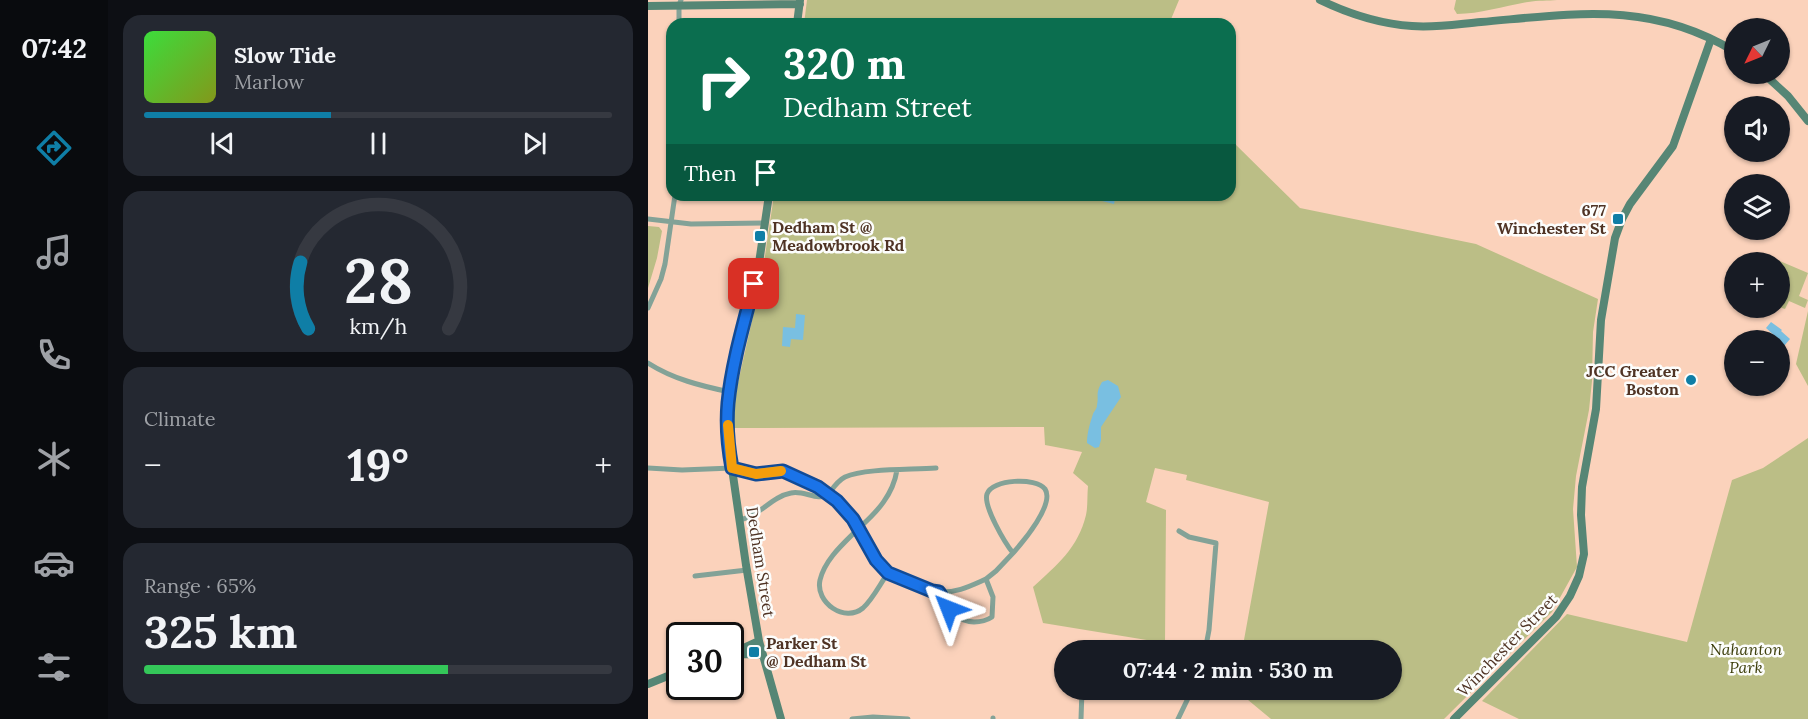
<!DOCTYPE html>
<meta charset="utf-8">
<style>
body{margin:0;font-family:Lora,serif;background:#242831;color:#f1f3f6;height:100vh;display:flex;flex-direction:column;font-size:22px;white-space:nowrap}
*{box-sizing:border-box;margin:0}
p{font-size:20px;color:#9ea1a6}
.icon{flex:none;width:33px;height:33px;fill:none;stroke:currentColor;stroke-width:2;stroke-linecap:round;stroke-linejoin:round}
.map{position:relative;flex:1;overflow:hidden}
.drawer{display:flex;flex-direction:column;gap:15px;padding:15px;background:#0d0f14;width:540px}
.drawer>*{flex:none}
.top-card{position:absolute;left:18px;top:18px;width:570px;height:183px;border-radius:18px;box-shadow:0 2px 4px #0004;background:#0b6e4f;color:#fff;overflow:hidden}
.needle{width:39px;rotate:227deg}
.controls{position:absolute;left:1076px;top:18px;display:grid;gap:12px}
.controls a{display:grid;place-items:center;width:66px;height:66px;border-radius:50%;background:#171b24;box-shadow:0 2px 4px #0004;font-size:30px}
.speed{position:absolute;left:18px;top:622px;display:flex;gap:12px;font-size:30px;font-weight:700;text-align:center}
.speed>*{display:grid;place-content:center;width:78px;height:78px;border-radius:50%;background:#171b24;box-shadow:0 2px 4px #0004;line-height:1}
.speed .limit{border:3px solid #111;border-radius:9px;background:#fff;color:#111}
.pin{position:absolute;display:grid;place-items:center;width:51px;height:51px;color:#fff;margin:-26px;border-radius:12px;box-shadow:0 3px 9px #0006}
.me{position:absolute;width:66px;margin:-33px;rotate:315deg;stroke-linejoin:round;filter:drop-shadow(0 0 4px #0008)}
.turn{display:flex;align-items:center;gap:21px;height:126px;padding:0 18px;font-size:27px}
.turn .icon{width:78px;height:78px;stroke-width:2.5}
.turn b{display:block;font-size:42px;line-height:51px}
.then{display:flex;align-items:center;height:57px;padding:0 18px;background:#0003;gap:12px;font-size:22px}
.big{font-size:45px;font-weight:700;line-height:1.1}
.drawer .widget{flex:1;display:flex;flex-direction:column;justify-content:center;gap:9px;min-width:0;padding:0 21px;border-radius:18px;background:#242831}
.drawer .dial{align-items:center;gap:0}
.dial svg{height:156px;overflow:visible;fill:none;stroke:#363941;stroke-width:7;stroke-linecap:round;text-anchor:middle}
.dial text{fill:#f1f3f6;stroke:none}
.song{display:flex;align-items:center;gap:18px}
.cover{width:72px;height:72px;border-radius:9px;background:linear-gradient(135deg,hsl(120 70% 55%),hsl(70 70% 35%))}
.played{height:6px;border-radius:3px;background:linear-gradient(90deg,#0f7ea6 40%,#363941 40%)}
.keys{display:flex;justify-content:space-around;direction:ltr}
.heat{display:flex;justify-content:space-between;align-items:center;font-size:33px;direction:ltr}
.charge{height:9px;border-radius:4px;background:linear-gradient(90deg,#34c759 65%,#363941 0)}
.trip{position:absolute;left:406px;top:640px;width:348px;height:60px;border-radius:30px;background:#171b24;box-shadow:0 2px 4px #0004;font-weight:700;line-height:60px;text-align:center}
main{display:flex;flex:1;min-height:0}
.tab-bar{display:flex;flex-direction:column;width:108px;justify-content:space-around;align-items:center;background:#090b0e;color:#9ea1a6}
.tab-bar .icon{width:42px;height:42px}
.tab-bar .on{color:#0f7ea6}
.tab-bar b{font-size:27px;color:#f1f3f6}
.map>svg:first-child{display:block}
.green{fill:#bbbe86}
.water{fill:#79bfe1}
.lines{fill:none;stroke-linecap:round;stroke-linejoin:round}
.street{stroke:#83a297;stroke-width:5}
.secondary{stroke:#568675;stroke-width:8}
.route-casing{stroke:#114b97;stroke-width:15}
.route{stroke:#1a73e8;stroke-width:10}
.slow{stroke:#f59e0b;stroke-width:10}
.poi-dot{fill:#0f7ea6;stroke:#fcfdfc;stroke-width:2}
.labels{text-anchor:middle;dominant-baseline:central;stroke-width:5;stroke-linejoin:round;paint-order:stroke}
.poi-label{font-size:16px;font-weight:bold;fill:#4f3324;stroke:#fcfdfc;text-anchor:end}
.street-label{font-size:16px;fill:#4f3324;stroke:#fcfdfc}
.park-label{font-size:16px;font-style:italic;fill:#3e3f0c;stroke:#fcfdfc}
</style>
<main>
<nav class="tab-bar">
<b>07:42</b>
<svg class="icon on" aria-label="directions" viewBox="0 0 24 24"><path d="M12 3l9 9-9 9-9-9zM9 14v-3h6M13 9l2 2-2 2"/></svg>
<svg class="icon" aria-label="music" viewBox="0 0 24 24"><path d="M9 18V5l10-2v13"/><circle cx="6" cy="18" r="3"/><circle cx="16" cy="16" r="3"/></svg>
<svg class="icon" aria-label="phone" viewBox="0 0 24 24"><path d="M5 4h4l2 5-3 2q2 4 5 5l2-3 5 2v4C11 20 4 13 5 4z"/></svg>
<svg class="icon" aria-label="climate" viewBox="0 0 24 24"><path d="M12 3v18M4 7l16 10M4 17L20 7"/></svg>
<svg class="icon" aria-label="car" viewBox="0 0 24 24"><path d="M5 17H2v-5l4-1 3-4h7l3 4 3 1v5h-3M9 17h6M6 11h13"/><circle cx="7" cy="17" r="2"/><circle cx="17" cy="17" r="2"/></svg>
<svg class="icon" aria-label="filters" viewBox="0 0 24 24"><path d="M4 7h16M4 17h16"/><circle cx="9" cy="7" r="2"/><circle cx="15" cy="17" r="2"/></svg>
</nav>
<section class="drawer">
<div class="widget">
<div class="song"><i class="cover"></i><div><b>Slow Tide</b><p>Marlow</p></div></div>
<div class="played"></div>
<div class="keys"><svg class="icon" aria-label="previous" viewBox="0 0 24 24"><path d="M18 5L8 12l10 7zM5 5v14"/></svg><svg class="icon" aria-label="pause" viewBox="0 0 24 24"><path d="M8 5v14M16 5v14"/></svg><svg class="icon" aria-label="next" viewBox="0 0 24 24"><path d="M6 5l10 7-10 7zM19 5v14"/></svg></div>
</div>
<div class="widget dial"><svg viewBox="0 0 100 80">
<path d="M14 69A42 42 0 1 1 86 69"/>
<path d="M14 69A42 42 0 0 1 10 35" stroke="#0f7ea6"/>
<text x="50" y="56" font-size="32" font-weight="700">28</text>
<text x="50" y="72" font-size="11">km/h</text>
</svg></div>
<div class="widget"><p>Climate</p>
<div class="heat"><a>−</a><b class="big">19°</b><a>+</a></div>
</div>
<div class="widget"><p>Range · 65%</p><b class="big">325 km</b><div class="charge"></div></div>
</section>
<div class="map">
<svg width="1160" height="719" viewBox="0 0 1160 719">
<rect width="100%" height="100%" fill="#fbd2bb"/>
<path class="green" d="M159 0H531L521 24H156Z
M808 0H909C900 1 890 0 880 2 857 6 832 14 809 14L806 9Z
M582 139 652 208 828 244 950 299 945 332 944 381 941 410 928 476 925 509 929 567 904 612 796 719H623L588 690H744V651H594L621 502 538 480 539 475 507 468 498 502 518 510 517 643 395 623 385 587C409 565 430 548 438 515 440 506 439 496 440 486L425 473 434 452 397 445 396 427 85 428V405L114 276 126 195H582Z
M0 226 11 227 14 231 9 258 0 288Z
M1120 256 1160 273 1151 296 1160 300 1157 308 1141 301 1137 309 1131 307V262H1117Z
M1160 311V386L1148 364Z
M1160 438V719H871L834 701 919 614 1039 642 1084 480 1115 468Z"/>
<path class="water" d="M440 195H468L466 204 454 201Z
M148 314 157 315 155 340 143 339 142 347 134 346 135 327 147 328Z
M1123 322 1134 330 1133 331 1142 339 1131 352V340H1125L1128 337 1118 328Z
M460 380 470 386 473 397 453 427V440L451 447 447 448 439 443C439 433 442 423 445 414 446 411 449 409 449 405 451 395 447 394 454 382Z"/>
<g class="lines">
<path class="street" d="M31 24V5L33 0
M0 219 43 224 117 223
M0 308 13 279 17 264 27 195
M0 363C25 379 53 386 82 392
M0 468 34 470 84 468 108 474 135 471 170 487 180 495
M249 470C245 495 229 512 211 528L228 560 240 573 283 591 291 592C299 607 307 621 326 622 333 622 338 621 344 617L345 597 338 579C322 586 309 593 291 592
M92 520C113 515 123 497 143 493 156 490 169 501 180 495
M531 531 541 537 568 543 561 630 557 651
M240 573C232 584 225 599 215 608 197 623 167 603 172 580 177 559 196 543 211 528L198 510 180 495C185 488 189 481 197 477 217 468 264 470 288 468
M47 576 99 570
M338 579 348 571 365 553C357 543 335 506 339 494 344 479 388 477 397 489 407 504 375 542 365 553
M204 719 225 717 260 719
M345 719V718
M433 719 434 690
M530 719 544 690"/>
<path class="secondary" d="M672 0C701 14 731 24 764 26 787 28 810 24 833 22 926 14 1001 0 1086 51
M0 6 152 4
M149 24 152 0
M1116 74 1140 96 1160 121
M121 195 111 263 82 392 79 434 98 565 111 641 133 719
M88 655 98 647 111 641
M82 656 96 654 115 655
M0 684 32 671
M806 719 908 617 922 596 931 576 936 554 933 515 934 487 948 409 953 320 967 238 974 219 982 204 1025 146 1063 39"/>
</g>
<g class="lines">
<defs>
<path id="route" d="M106 284C96 323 84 363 80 403 78 425 80 447 84 468L108 474 135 471 170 487 189 501 205 519 228 560 240 573 284 591 291 592 301 609"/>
</defs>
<use href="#route" class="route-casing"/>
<use href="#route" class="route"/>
<path class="slow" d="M80 425 84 468 108 474 133 471"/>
</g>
<g class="poi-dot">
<rect x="964" y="213" width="12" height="12" rx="3"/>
<rect x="106" y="230" width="12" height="12" rx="3"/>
<circle cx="1043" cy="380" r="6"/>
<rect x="100" y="646" width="12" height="12" rx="3"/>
</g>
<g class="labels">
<g class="poi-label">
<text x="958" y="210">677<tspan x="958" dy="18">Winchester St</tspan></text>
<text x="124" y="227" text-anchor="start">Dedham St @<tspan x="124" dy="18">Meadowbrook Rd</tspan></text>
<text x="1031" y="371">JCC Greater<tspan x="1031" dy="18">Boston</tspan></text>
<text x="118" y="643" text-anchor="start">Parker St<tspan x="118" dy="18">@ Dedham St</tspan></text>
</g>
<g class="street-label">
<text transform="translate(113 562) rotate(81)">Dedham Street</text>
<text transform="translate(859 645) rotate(-46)">Winchester Street</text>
</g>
<g class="park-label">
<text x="1098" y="649">Nahanton<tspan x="1098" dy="18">Park</tspan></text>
</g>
</g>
</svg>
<div class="controls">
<a><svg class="needle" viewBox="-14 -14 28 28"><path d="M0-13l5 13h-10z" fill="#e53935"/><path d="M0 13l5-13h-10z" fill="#9ea1a6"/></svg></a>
<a><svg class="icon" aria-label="sound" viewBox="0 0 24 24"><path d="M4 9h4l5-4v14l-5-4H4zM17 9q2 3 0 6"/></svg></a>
<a><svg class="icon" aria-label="layers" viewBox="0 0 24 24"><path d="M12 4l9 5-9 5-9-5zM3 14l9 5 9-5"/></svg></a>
<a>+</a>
<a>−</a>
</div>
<div class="speed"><div class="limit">30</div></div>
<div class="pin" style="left:106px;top:284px;background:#d93025"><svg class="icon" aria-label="arrive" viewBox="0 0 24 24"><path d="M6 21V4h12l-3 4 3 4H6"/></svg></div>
<svg class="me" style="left:301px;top:609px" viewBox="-20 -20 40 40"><path d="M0-17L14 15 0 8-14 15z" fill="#1a73e8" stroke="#fff" stroke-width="4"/></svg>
<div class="trip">07:44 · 2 min · 530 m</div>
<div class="top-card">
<div class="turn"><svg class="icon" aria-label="right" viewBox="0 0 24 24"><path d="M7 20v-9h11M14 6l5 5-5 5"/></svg><div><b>320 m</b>Dedham Street</div></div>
<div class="then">Then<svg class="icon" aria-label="arrive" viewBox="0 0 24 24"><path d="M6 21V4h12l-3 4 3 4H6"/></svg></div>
</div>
</div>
</main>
